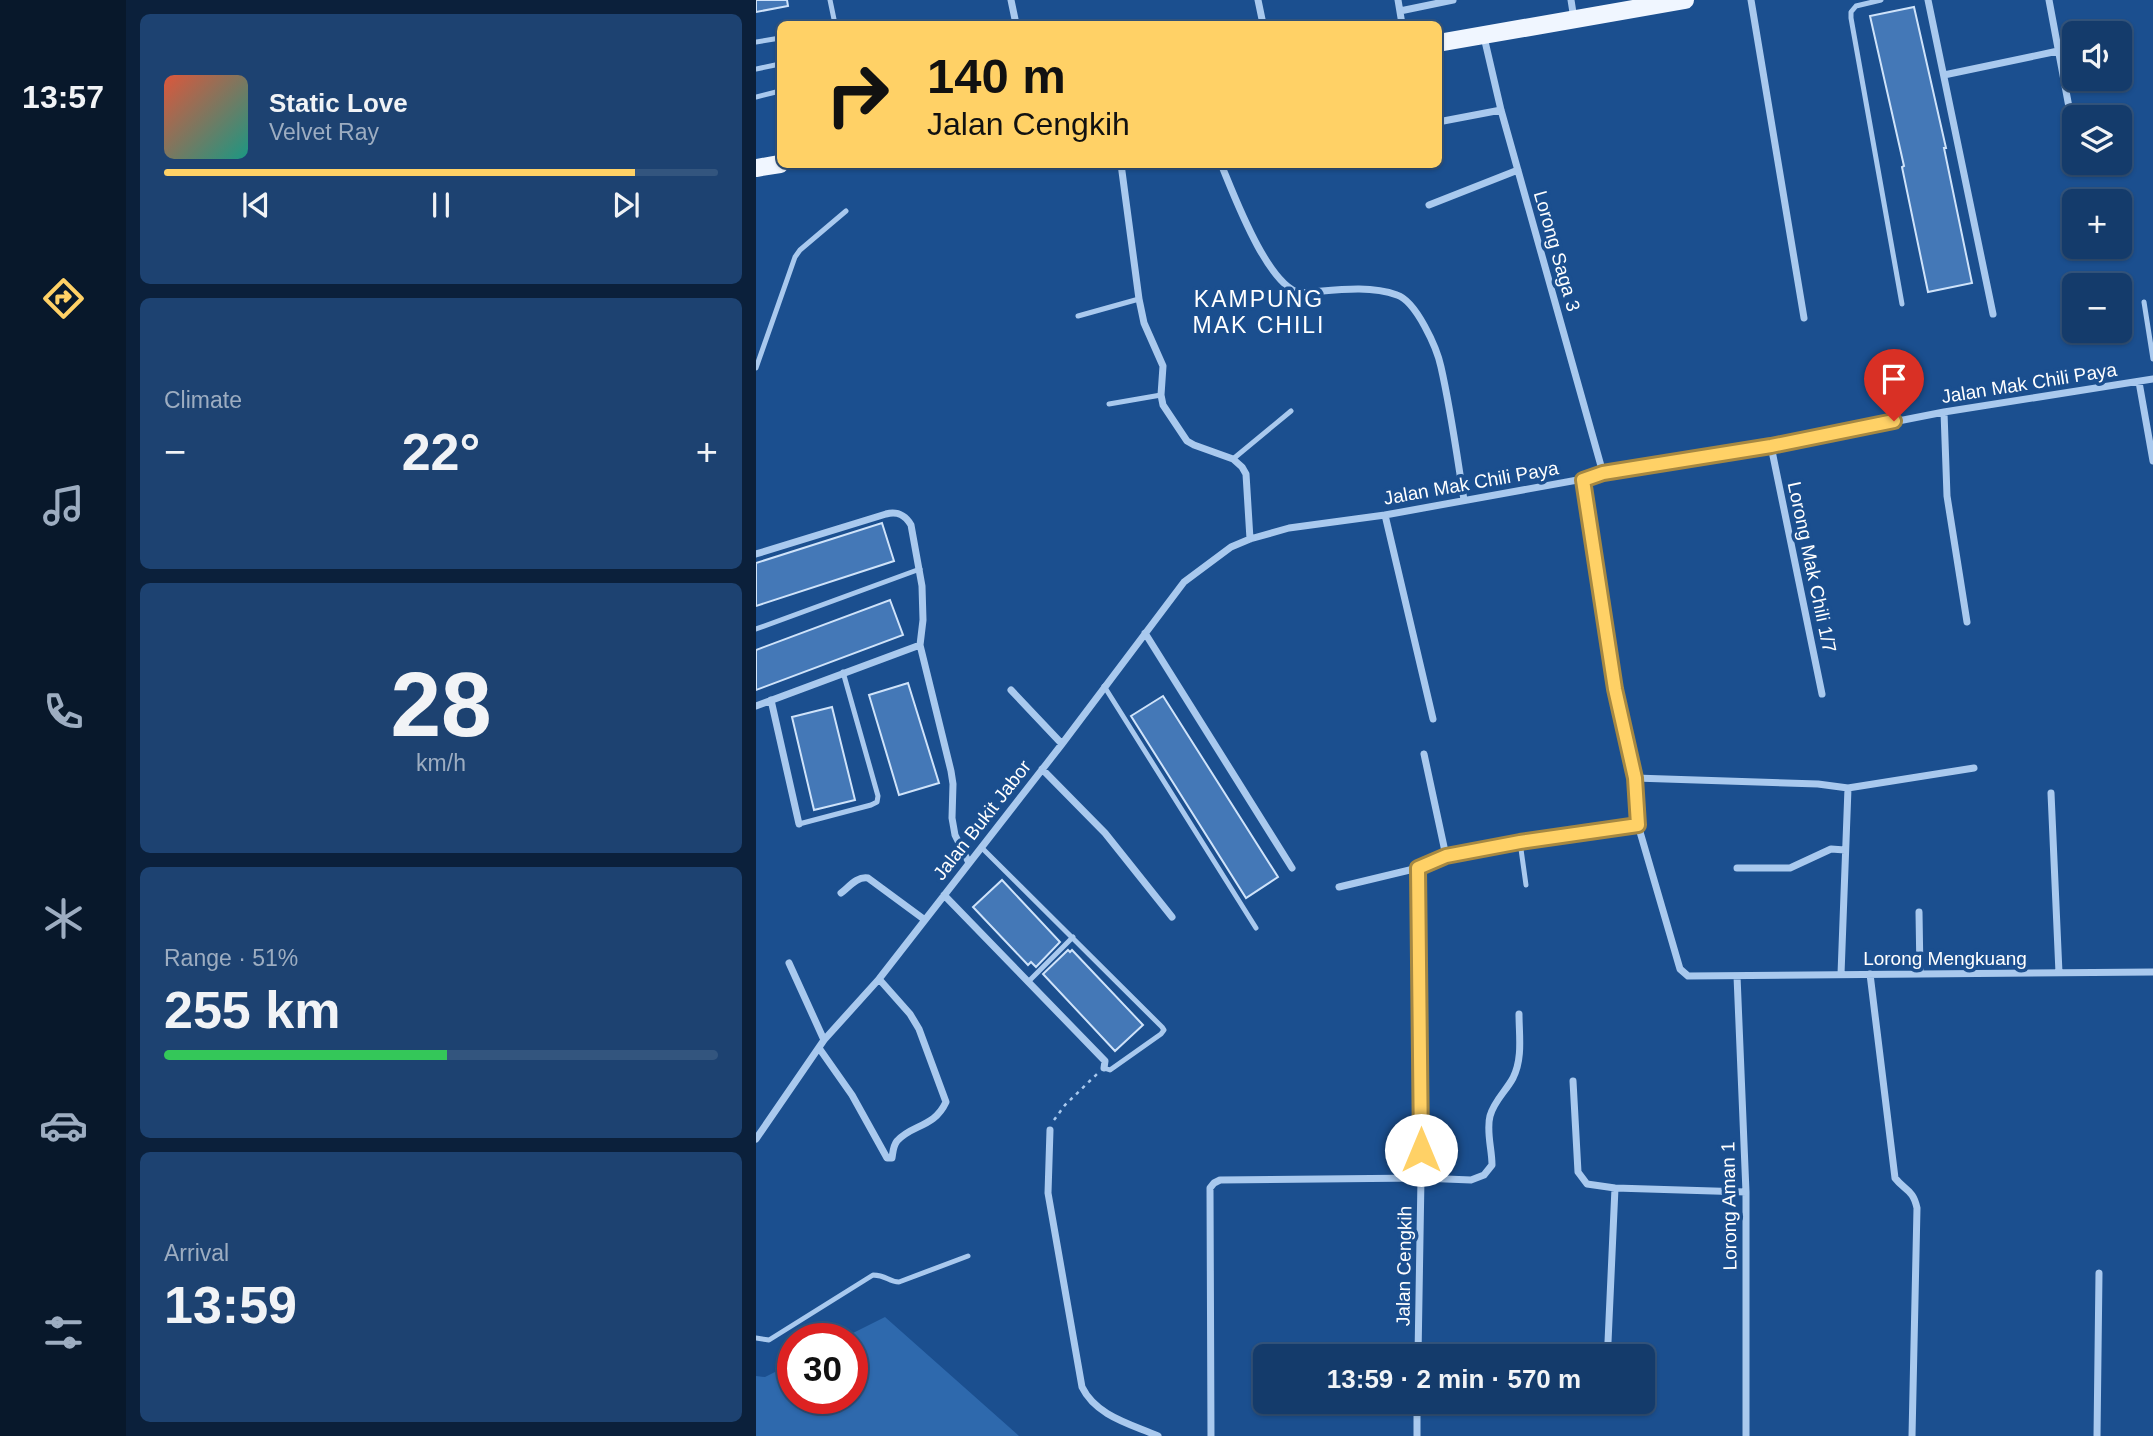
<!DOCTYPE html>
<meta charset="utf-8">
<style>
body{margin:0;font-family:Helvetica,sans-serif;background:#1d4271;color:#f1f3f6;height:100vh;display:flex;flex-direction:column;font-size:26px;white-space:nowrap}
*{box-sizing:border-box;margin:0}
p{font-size:23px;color:#9dadc1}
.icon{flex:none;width:38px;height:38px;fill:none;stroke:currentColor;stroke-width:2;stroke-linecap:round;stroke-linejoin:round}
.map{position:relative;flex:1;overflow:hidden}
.sheet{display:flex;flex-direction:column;gap:14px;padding:14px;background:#0b203b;width:630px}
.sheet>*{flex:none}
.hud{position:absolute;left:21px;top:21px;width:665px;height:147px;border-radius:10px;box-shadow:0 2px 5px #0004,0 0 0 2px #33557e;background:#ffd166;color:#111;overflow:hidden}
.tools{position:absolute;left:1306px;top:21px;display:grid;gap:14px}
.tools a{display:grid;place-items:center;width:70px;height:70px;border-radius:10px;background:#143b6b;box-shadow:0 2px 5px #0004,0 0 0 2px #33557e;font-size:35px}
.speed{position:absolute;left:21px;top:1323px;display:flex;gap:14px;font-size:35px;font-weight:700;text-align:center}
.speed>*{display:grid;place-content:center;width:91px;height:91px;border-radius:50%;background:#143b6b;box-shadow:0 2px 5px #0004,0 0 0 2px #33557e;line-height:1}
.speed .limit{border:10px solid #d22;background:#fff;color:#111}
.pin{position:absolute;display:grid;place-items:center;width:60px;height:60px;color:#fff;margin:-72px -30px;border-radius:50% 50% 50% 0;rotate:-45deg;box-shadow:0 0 7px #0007}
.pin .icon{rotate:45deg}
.me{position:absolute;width:77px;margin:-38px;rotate:0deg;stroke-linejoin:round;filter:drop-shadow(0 0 5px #0008)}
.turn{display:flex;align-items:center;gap:24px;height:147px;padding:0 35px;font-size:32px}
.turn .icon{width:91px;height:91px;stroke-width:2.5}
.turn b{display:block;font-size:49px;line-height:60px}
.big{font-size:52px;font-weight:700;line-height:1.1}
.sheet .widget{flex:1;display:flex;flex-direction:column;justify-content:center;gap:10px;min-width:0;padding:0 24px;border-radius:10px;background:#1d4271}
.sheet .dial{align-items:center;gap:0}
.dial b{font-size:91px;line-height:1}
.song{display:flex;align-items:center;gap:21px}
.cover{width:84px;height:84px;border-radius:10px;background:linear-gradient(135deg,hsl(10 70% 55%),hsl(170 70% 35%))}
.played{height:7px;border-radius:4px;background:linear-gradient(90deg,#ffd166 85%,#33557e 85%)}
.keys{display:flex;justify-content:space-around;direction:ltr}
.heat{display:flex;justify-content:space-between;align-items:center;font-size:38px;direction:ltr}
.charge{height:10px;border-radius:5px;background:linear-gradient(90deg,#34c759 51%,#33557e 0)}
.trip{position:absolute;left:497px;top:1344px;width:402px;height:70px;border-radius:10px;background:#143b6b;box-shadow:0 2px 5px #0004,0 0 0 2px #33557e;font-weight:700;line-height:70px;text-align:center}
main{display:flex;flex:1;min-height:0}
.dock{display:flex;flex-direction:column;width:126px;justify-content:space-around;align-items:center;background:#08182b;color:#9dadc1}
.dock .icon{width:49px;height:49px}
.dock .active{color:#ffd166}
.dock b{font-size:32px;color:#f1f3f6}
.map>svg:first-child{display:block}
.green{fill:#2e69ad}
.building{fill:#4478b7;stroke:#cfe3fa;stroke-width:2}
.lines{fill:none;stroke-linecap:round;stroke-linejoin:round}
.path{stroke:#a9c9ee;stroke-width:2.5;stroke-dasharray:3.5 5;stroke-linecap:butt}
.lane{stroke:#a9c9ee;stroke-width:5}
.street{stroke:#a9c9ee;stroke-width:7}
.primary{stroke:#f0f6ff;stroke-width:18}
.route-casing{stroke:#a68842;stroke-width:18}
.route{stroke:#ffd166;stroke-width:12}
.labels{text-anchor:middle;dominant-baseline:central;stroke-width:7;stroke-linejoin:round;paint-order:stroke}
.street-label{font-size:19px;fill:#fff;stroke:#1b4f8f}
.quarter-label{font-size:23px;letter-spacing:2px;fill:#fff;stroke:#1b4f8f}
</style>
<main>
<nav class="dock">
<b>13:57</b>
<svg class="icon active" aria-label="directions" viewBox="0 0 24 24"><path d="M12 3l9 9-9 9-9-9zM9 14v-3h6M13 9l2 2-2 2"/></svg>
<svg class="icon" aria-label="music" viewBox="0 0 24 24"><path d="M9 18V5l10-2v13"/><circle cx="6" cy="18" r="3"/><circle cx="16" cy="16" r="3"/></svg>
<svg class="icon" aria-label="phone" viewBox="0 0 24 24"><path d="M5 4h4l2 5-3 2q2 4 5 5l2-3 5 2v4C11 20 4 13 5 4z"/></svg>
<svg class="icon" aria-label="climate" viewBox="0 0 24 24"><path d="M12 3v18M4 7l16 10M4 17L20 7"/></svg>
<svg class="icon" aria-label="car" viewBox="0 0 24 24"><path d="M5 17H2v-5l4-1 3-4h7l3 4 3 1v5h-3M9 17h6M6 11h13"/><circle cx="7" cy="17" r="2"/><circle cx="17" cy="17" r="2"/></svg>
<svg class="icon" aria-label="filters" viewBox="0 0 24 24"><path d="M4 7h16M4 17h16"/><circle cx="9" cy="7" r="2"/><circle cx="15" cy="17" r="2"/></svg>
</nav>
<section class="sheet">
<div class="widget">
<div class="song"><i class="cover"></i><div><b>Static Love</b><p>Velvet Ray</p></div></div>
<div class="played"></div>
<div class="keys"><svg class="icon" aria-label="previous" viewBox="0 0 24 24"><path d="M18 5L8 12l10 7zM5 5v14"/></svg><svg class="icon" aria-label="pause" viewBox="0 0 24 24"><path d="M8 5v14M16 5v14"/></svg><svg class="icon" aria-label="next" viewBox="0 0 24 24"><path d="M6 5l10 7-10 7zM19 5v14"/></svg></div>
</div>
<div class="widget"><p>Climate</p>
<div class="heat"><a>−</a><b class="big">22°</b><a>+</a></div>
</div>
<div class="widget dial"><b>28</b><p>km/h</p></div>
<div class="widget"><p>Range · 51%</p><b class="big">255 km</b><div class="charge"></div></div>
<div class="widget"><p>Arrival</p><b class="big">13:59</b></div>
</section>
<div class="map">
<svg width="1397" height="1436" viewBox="0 0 1397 1436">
<rect width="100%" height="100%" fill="#1b4f8f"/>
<path class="green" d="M129 1317 263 1436H0V1376L9 1377 37 1363V1398H96V1339H85Z"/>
<path class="building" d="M0 0H31L32 6 0 12Z
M1158 7 1190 148H1188L1216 283 1172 292 1146 167 1148 166 1114 16Z
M126 523 138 561 0 606V563Z
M134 600 147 635 0 690V650Z
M152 683 183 783 143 795 113 695Z
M407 696 522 877 490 898 375 716Z
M76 707 99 800 58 810 36 717Z
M246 880 304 942 280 967 275 962 272 965 217 907Z
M312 950 314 952 316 950 387 1025 359 1051 287 974Z"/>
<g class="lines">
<path class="path" d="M298 1120 309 1105 341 1074"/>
<path class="lane" d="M74 0 79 24
M1125 0 1100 6 1095 12V18L1146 304
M0 42 24 38
M0 69 24 64
M0 97 24 91
M1388 302 1397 359
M322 316 383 299
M0 368 39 257 44 250 90 211
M353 404 405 395
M477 459 535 411
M0 629 164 569
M348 686 500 928
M43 824 115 805 121 802 122 796 87 672
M764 842 770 885
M225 847 406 1027 408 1030 405 1034 354 1070 348 1068
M272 982 317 937
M0 1338 13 1340 117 1275C131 1275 132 1282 143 1282L212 1256"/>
<path class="street" d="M255 0 260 24
M502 0 507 24
M642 0 646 24
M815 0 818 19
M995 0 1048 318
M1172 0 1237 314
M1293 0 1318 134
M644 11 697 0
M728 37 745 110 847 473
M1188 75 1302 51
M682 122 745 110
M1323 163 1325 173
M365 164 383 299 388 323 407 366 405 395 407 405 431 441 438 445 477 459 486 467 490 474 494 539
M465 164C478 195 511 285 544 293 575 291 611 284 641 295 660 301 681 348 685 367 695 411 701 456 708 500
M673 205 762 170
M1383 382 1397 461
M1188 412 1191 496 1211 622
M1015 446 1066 694
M629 515 677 719
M0 554 130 514C142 511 149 515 155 525L166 586 167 620 164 645 195 771 197 784 196 818 199 835 213 863
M389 633 536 868
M255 690 306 744
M15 700 43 824
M0 706 164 645
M668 754 690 856
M286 769 349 833 416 917
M879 778 1062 784 1092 788 1085 974
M1092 788 1218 768
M1295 793 1303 973
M882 825 924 969 932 976 1397 972
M981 868H1034L1075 849 1089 850
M583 887 662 868
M85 893C93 887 101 876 112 878L169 920
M188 895 349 1061 348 1068
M1163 912 1164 974
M33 963 68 1040
M1114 974 1139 1178C1149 1191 1157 1189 1161 1208L1156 1436
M981 976 990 1192V1436
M63 1048 96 1095 131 1158H136C137 1152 137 1146 141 1141 156 1124 178 1128 190 1102L163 1029 154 1014 123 979
M817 1081 822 1172 831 1184 859 1188 990 1192
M294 1130 292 1193 326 1387C340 1416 375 1424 402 1436
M0 1139 68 1040 123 979 306 744 428 582 475 547 494 539 533 528 629 515 827 479 847 473 1015 446 1188 412 1397 379
M852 1342 859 1188
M662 1356 665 1178 662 868 690 856 764 842 882 825 879 778 859 689 827 479
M455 1436 454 1188 458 1183 464 1180 665 1178 715 1180 728 1175 736 1165C736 1149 730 1131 734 1116 738 1101 750 1091 757 1078 767 1058 763 1035 763 1014
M661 1436V1402
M1341 1436 1343 1273"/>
<path class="primary" d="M682 43 929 0
M0 168 24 164"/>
</g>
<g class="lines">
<defs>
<path id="route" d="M665 1150 662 868 690 856 764 842 882 825 879 778 859 689 827 480 847 473 1015 446 1138 421"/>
</defs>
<use href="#route" class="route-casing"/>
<use href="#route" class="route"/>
</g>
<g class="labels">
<g class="street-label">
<text transform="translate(801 251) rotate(74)">Lorong Saga 3</text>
<text transform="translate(1273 383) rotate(-9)">Jalan Mak Chili Paya</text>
<text transform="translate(715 483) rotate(-10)">Jalan Mak Chili Paya</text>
<text transform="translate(1056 567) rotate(78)">Lorong Mak Chili 1/7</text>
<text transform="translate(226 820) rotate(-52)">Jalan Bukit Jabor</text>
<text x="1189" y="958">Lorong Mengkuang</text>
<text transform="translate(973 1206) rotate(-91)">Lorong Aman 1</text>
<text transform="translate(648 1266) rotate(-89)">Jalan Cengkih</text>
</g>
<g class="quarter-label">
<text x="503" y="299">KAMPUNG<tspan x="503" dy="26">MAK CHILI</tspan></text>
</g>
</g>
</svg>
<div class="tools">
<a><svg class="icon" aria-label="sound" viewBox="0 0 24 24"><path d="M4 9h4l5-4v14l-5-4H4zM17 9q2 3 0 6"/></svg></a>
<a><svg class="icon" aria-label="layers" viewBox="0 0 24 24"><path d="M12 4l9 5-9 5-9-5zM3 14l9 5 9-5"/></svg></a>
<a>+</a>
<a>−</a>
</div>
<div class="speed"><div class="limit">30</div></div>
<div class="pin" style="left:1138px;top:421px;background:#d93025"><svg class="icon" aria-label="arrive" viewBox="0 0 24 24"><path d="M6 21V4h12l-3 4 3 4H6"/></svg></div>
<svg class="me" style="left:665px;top:1150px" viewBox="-20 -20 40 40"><circle r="19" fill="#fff"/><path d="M0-13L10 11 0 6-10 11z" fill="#ffd166"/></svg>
<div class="trip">13:59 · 2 min · 570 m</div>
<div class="hud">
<div class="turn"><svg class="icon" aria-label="right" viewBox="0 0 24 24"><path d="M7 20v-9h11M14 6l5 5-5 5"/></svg><div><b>140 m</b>Jalan Cengkih</div></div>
</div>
</div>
</main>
